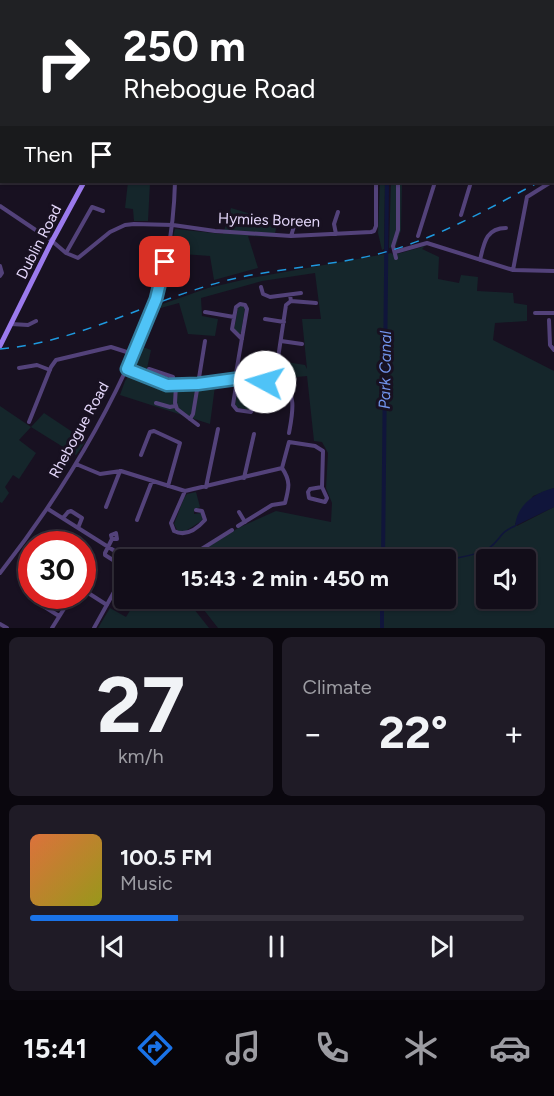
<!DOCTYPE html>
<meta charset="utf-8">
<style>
body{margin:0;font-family:Figtree,sans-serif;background:#1f1b26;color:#f1f3f6;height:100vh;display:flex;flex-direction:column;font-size:22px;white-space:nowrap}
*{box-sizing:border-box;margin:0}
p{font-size:20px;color:#9c9ca2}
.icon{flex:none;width:33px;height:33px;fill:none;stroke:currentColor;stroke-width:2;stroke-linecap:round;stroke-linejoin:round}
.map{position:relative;height:628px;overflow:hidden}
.details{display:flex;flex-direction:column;gap:9px;padding:9px;background:#0a070e;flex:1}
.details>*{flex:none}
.guide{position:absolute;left:0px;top:0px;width:555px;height:183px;box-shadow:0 2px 4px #0004,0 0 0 2px #312d38;background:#202124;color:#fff;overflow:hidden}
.controls{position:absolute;left:476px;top:549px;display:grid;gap:12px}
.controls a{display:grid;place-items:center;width:60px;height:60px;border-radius:6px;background:#120d19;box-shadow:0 2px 4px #0004,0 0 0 2px #312d38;font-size:30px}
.speed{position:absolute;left:18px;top:531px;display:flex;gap:12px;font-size:30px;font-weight:700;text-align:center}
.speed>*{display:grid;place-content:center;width:78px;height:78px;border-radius:50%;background:#120d19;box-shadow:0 2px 4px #0004,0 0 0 2px #312d38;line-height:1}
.speed .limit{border:9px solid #d22;background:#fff;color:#111}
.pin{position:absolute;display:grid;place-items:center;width:51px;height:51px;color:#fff;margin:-26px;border-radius:12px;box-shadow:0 3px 9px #0006}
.me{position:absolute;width:66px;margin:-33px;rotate:276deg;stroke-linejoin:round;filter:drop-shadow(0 0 4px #0008)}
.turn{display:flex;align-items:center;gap:21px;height:126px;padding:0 24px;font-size:27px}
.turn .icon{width:78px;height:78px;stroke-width:2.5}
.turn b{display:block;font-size:42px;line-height:51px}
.then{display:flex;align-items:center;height:57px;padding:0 24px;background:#0003;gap:12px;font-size:22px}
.big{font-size:45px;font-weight:700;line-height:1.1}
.details .widget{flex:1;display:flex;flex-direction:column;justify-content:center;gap:9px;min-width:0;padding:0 21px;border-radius:9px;background:#1f1b26}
.details .dial{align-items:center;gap:0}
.dial b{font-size:78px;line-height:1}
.song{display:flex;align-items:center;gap:18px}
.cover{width:72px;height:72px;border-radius:9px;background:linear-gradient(135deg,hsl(20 70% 55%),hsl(60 70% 35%))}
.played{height:6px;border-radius:3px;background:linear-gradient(90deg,#1a73e8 30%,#312d38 30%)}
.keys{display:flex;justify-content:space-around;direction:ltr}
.heat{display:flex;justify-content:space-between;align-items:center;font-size:33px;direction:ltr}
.details .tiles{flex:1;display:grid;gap:9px;grid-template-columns:1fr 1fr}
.widget:last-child{grid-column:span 2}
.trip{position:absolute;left:114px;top:549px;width:342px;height:60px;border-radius:6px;background:#120d19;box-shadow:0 2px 4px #0004,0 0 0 2px #312d38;font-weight:700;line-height:60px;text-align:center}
.tabs{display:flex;height:96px;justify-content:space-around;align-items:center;background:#07050a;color:#9c9ca2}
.tabs .icon{width:42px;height:42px}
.tabs .on{color:#1a73e8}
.tabs b{font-size:27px;color:#f1f3f6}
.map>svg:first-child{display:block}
.green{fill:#15262b;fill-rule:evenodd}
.water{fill:#10153b}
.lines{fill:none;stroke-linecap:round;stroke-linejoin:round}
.stream{stroke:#10153b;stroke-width:1.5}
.canal{stroke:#10153b;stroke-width:4}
.street{stroke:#53427a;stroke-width:4}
.secondary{stroke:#9b7aed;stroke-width:5}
.rail{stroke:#1e99de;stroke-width:1.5;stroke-dasharray:9 8;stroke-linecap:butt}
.route-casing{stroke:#337fa1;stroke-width:15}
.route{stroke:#4fc3f7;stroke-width:10}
.labels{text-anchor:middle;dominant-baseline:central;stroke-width:6;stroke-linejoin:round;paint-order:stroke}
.street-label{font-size:15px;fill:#e4d7fa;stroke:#181121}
.water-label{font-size:16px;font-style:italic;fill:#7294ec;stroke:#181121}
</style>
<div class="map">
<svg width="554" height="628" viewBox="0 0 554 628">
<rect width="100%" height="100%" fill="#181121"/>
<path class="green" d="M0 0 38 1 2 2 0 124Z
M128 182H150L148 221H134L133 209 125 208Z
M380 182H385L384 249 382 250 378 233Z
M391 182H402L401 230 396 246 389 248Z
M231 208 278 222 274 237 248 236 258 268 214 280 210 256 169 253 175 229 223 234Z
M425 246 422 249 439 257 438 279 459 283 461 275 478 277 477 291 513 293 514 303 527 305V321L495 323 493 340 554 371V488L533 496 515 524 517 526 554 507V628H218L197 601 201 598H446V560L198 559 195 555 238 528 276 511 331 522 332 503 326 488 328 453 322 442 314 441 307 376 286 378 281 370 280 361 305 365 307 369 302 319H321L315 273 262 281 201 298 202 316 218 319 215 336 188 334 179 303 157 309V306L208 288 251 278 391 253 394 255ZM486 560H525V598H486Z
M240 305 245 307 241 333 238 334 234 329 238 308Z
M140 346 151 350 146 373 133 368Z
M130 374 168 388 215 386 210 424 120 395 125 381Z
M240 381 255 384 250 410 235 407 238 383Z
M0 406 31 427 44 413 86 441 76 455 31 427 19 440 36 453 19 479 13 475 5 487 9 493 2 503 0 502Z
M196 492 200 507 194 510V514L201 513 203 520 184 532H178L174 524 184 498 187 494Z
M137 599H186L209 628H98L110 608 126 617Z"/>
<path class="water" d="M554 488V507L515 526C517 505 534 493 554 488Z"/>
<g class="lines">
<path class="stream" d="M446 560C459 557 477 556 489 548 501 540 498 533 515 526"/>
<path class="canal" d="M390 2V0
M383 560 387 182
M382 628V598"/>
<path class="street" d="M49 0 61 2
M503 0 504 2
M546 0V2
M137 2V0
M318 2 320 0
M554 21V22
M554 88V87
M554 96V102
M0 160 2 157
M0 206 52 241 66 253 78 258 110 232 125 225 134 224 173 225 215 231 291 236 371 232 374 231 376 226V182
M461 215 471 182
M336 234 334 224 338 212
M291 236 296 220
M418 236 435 182
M395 252 427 243 513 270 554 271
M66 253 92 207 103 211
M396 258 393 246 398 230V182
M480 260C484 243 486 228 506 228
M0 266 2 273 0 276
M513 270 527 197 551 182
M261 287 263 294 270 297 301 293
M291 301 316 303
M205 312 234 317
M535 313H554
M265 319 284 322
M549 320 550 345 554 350
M11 324 28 325 36 321
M281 341 302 344
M260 354 278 358
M19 368 37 365 50 370
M127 369 167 385 198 384 235 379 269 383 280 380C298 391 292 416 289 433
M149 369 173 377
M235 379 247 309 245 305 240 304 236 307 232 329 242 339
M237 379 233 405 237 410 251 412 253 409 258 381
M280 380 278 358 286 305 291 301 290 295
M198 384 205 341
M176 385 175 403 177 409 198 425
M156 403 170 407 175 406
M190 419 193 414 197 390
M29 422 51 367 56 360 111 347 133 354
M141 455 150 432 154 431 180 443 168 486
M76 464 100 474 121 471 185 491 282 468
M244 478 254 434
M206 487 218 429
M185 491 171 523 174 531C186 537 197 529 205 520L202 511 196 510
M106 507 120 471
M48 509 129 560
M239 512 245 522
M63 518 68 512 71 511 82 518 78 528
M137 520 152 481
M238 526 272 505 285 503C289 488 291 481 282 468L289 442 315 446 323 451 322 487 327 498 325 502 309 498 308 492 310 489 322 487
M112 539H117L116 533 111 535 112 539 105 553V555L124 567
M184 560 232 530
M0 573C54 504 100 430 135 350 142 333 151 316 156 299 168 261 174 221 175 182
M82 589 107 605
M40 604 59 616
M0 624 7 628
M52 628 72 596
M94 628 124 574"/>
<path class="secondary" d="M183 2V0
M197 2 198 0
M0 346 51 243 84 182"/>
<path class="rail" d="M554 174V173
M0 349C78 342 146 302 221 282 272 268 326 267 378 254 436 239 486 210 539 182"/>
</g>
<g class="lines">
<defs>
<path id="route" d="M165 262 156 299 127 369 167 385 198 384 235 379 265 382"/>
</defs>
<use href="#route" class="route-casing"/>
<use href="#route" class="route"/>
</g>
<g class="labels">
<g class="street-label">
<text transform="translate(269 220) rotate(2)">Hymies Boreen</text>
<text transform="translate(39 242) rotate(-63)">Dublin Road</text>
<text transform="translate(79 430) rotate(-61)">Rhebogue Road</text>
</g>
<g class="water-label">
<text transform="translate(385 370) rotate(-89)">Park Canal</text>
</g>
</g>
</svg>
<div class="controls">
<a><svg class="icon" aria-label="sound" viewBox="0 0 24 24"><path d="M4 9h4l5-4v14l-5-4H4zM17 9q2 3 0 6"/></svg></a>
</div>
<div class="speed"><div class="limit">30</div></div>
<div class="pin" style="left:165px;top:262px;background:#d93025"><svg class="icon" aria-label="arrive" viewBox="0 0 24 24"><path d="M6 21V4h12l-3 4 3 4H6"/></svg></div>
<svg class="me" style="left:265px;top:382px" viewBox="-20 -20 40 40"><circle r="19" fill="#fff"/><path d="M0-13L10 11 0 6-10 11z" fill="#4fc3f7"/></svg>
<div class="trip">15:43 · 2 min · 450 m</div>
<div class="guide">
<div class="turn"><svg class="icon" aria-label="right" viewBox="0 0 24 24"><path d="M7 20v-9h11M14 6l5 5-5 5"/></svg><div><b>250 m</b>Rhebogue Road</div></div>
<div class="then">Then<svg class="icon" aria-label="arrive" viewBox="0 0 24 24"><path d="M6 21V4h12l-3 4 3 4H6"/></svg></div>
</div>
</div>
<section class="details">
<div class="tiles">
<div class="widget dial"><b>27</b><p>km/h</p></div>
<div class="widget"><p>Climate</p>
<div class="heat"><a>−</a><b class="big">22°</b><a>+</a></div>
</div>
<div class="widget">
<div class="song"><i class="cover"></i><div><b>100.5 FM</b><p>Music</p></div></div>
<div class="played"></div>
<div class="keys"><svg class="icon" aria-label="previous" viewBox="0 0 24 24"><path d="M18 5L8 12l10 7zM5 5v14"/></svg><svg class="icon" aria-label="pause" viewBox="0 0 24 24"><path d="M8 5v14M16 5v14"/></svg><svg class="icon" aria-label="next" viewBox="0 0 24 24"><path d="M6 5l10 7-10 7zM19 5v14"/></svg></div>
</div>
</div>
</section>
<nav class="tabs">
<b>15:41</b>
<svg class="icon on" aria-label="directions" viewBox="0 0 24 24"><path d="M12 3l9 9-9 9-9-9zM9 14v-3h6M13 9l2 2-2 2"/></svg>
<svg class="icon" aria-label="music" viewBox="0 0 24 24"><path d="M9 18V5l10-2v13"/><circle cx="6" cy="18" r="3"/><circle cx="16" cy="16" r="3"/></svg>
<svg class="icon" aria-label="phone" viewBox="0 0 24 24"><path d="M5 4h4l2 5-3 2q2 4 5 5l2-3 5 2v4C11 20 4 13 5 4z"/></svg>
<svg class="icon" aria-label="climate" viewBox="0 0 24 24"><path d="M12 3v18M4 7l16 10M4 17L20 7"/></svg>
<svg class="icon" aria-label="car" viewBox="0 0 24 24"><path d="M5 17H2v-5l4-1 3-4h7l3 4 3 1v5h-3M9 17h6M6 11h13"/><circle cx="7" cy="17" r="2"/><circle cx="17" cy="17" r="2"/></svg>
</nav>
